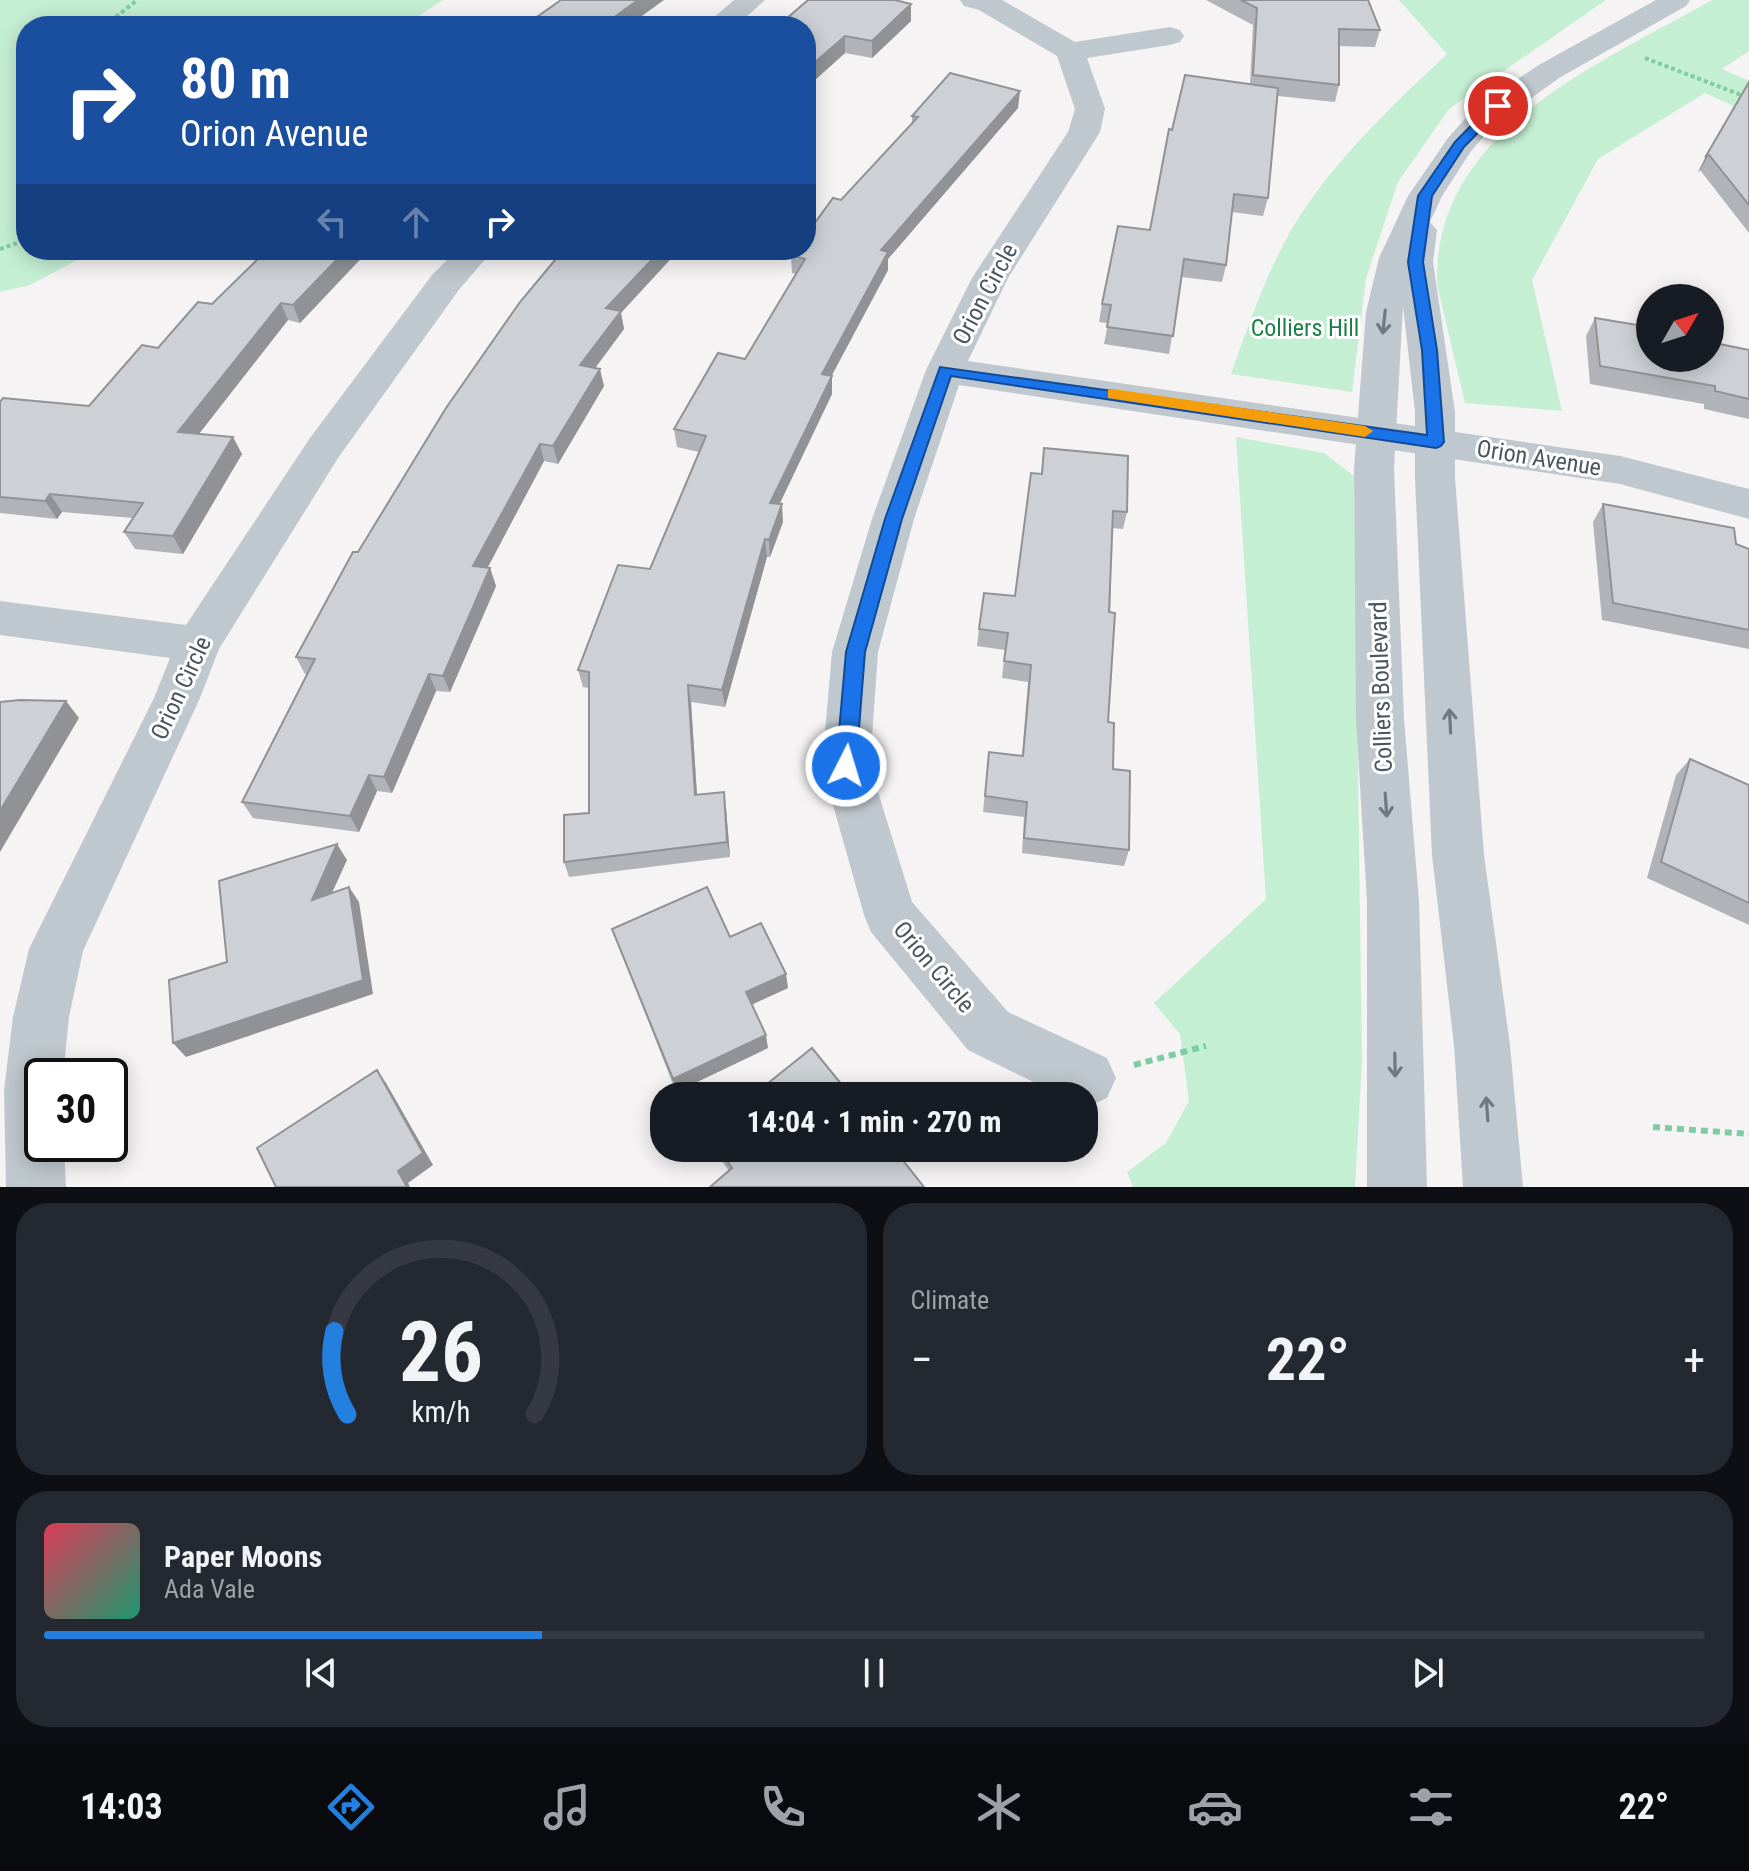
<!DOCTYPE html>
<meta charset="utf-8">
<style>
body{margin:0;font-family:"Roboto Condensed",sans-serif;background:#242831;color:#f1f3f6;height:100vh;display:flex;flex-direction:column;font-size:30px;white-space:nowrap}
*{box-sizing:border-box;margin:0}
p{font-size:26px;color:#9ea1a6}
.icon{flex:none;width:44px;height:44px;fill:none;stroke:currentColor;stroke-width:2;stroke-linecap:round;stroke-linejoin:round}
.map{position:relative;height:1187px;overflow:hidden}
.panel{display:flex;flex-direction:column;gap:16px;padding:16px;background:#0d0f14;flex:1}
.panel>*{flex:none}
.guide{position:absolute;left:16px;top:16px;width:800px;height:244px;border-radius:32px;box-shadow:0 4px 20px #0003;background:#1a4fa0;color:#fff;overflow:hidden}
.needle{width:52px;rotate:51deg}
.tools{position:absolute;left:1636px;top:284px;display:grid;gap:16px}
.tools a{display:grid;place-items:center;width:88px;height:88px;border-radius:50%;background:#171b24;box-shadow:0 4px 20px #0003;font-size:40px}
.speed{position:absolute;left:24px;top:1058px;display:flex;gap:16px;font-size:40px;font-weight:700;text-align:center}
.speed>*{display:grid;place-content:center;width:104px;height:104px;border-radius:50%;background:#171b24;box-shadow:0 4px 20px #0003;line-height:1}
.speed .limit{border:4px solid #111;border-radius:12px;background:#fff;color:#111}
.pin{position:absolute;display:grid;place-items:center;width:68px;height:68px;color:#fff;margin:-34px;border:4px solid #fff;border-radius:50%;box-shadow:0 2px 8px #0007}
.me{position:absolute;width:88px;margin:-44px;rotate:5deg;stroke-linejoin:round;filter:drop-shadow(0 0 6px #0008)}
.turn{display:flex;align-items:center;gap:28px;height:168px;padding:0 32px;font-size:36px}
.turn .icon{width:104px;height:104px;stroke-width:2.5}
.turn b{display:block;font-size:56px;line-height:68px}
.lanes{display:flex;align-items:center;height:76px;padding:0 32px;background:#0003;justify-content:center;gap:40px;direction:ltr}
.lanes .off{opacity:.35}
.big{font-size:60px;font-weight:700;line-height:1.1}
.panel .tile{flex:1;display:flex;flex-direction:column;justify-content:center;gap:12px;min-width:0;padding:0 28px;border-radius:32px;background:#242831}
.panel .dial{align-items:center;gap:0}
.dial svg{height:208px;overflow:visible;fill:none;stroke:#363941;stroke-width:7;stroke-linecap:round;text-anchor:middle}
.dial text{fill:#f1f3f6;stroke:none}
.song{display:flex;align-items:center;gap:24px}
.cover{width:96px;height:96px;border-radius:12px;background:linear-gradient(135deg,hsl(350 70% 55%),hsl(160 70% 35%))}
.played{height:8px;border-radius:4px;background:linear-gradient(90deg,#2380df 30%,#363941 30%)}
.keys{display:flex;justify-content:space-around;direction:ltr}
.heat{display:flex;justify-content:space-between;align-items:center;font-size:44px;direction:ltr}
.panel .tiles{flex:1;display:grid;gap:16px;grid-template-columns:1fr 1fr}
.tile:last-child{grid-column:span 2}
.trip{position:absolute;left:650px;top:1082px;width:448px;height:80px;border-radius:32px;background:#171b24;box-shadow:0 4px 20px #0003;font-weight:700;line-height:80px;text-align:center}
.tabs{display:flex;height:128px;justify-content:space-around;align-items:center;background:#090b0e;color:#9ea1a6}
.tabs .icon{width:56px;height:56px}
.tabs .current{color:#2380df}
.tabs b{font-size:36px;color:#f1f3f6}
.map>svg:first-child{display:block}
.green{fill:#c5efd3}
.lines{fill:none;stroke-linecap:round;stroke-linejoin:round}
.path-far1{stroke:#7ecca1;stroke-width:4;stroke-dasharray:4 3;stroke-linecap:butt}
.path{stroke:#7ecca1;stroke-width:6;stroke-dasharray:7 5;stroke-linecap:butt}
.minor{fill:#bfc8ce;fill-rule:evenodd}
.tertiary{fill:#bfc8ce;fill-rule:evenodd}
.wall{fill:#b0b3b7}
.shaded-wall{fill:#909295}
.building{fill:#cdd0d5;stroke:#909295;stroke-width:2}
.oneway{stroke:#6e7981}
.route{fill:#1a73e8;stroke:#114b97;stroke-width:2}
.slow{fill:#f59e0b}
.labels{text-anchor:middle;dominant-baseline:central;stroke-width:6;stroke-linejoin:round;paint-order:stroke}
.street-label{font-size:24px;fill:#4b5760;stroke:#fff}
.park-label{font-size:24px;fill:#1c8149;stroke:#fff}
</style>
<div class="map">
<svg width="1749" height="1187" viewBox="0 0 1749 1187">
<rect width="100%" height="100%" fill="#f5f3f3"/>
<path class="green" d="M0 0H443L404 26H26V250H96L30 285 0 292Z
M1399 0H1606L1449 109 1398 182 1366 278 1352 392 1231 374C1249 324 1266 273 1293 227 1333 161 1391 107 1447 54Z
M1712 0H1749V51L1722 69 1749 81V113L1705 93 1598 159 1532 280 1562 411 1465 403C1458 374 1451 344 1444 314 1442 303 1437 290 1437 279 1436 129 1602 63 1712 0Z
M1236 437 1324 453 1354 476 1362 1061 1355 1187H1133L1127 1172 1166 1143 1189 1101 1180 1034 1154 1003 1266 899Z"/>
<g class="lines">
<path class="path-far1" d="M105 26 137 0
M1645 58 1749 98
M0 249 26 240"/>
<path class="path" d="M1134 1065 1206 1046
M1653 1127 1749 1134"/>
<path class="minor" d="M734 0H765L736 26H704Z
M960 0H1002L1075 42 1170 27 1180 30 1184 36 1180 42 1170 45 1087 58 1105 109 1100 132 1008 278 968 361 1620 456 1749 489V519L1620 484 959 385 914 519 878 652 870 766 912 902 1008 1012 1107 1058 1116 1078 1107 1098 1087 1107 1084 1105V1096H1062L968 1050 871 932 864 915 822 766 832 652 872 519 926 370 972 278 1068 132 1075 109 1057 56 979 10 964 6Z
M457 250H493L458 291 338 458 219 649 200 698 83 951 69 1017 63 1076H42V1144H64L66 1187H6L4 1090 13 1017 29 949 154 698 170 658 0 635V601L186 625 310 438 432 275Z"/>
<path class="tertiary" d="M1656 0H1690L1686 6 1559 78 1494 125 1471 151 1442 196 1430 222 1437 230 1433 262 1455 412V478L1484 855 1510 1045 1523 1187H1463L1454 1045 1432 855 1415 478V412L1403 306 1394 468 1404 719 1419 901 1427 1187H1367V901L1356 719 1354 468 1366 312 1379 258 1408 196 1448 138 1472 111 1537 66Z"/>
</g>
<path class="wall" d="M1206 0H1368L1380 30 1375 47 1339 46V85L1335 102 1278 96 1268 198 1263 216 1232 212 1226 265 1222 282 1182 277 1169 354 1104 344 1108 323 1099 322 1102 304 1150 230 1172 130 1250 84 1253 25Z
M785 20 911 21 872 58 845 53 806 88V26L786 25Z
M1749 82V233L1700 170 1698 172Z
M1018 108 888 259V270L831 376 832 394 779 504 783 522 770 557H767L725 707 691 702 697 795 726 808 730 857 569 877 564 862 589 813V688L583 687 578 670 650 569 699 452 677 447 674 429 745 359 796 274 792 273 791 255 841 200 912 124V116Z
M267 250H384L380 254 368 251 300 323 288 320 199 434 242 454 183 554 135 549 124 532 133 518 62 512 57 519 0 513V402L89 406 212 304Z
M621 313 624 329 595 368 604 386 558 464 544 461 487 568H490L496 586 450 692 436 691 392 793 377 791 359 832 253 818 242 802 308 674H305L296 657 358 552Z
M1595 318 1650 358 1749 350V419L1704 409V404L1590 384 1586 336Z
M1044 448 1127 512 1123 529 1112 528 1108 722 1113 769 1129 850 1124 866 1022 853 1024 817 983 812 989 752 1022 756 1028 682 1002 678 1005 650 977 646 979 629 1015 596 1041 474Z
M1603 504 1749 549V649L1602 620 1593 522Z
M1690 759 1749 785V925L1647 878 1676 775Z
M612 929 730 937 788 988 752 1004 768 1048 676 1092Z
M713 1148H893L729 1171Z"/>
<path class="shaded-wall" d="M638 0H664L628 26H602Z
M911 4V21L872 58V41Z
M845 36V53L806 88V70Z
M1020 91 1018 108 888 259V270L823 392 822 374 881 250Z
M1709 155 1700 170 1698 172 1706 156Z
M346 250H367L368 251 300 323 293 305Z
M661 250H679L621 313 624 329 584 383 580 365 606 308Z
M281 303 288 320 187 449 178 432Z
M600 369 604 386 558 464 553 446Z
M832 376V394L772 520 770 503Z
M233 437 242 454 183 554 173 536Z
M540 444 544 461 479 584 473 566Z
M50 494 62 512 57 519 45 501Z
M782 504 783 522 770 557 769 540Z
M765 539 767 557 725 707 722 690Z
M490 568 496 586 450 692 443 676Z
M429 674 436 691 392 793 384 777Z
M688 685 691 702 698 811 695 795Z
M66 701 79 718 0 852V811Z
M369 775 377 791 359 832 350 816Z
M724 792 726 808 730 857 727 842Z
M337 844 347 860 322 915 312 900Z
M349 887 359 902 373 994 186 1057 173 1043Z
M786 974 788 988 749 1006 746 992Z
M766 1035 768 1048 676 1092 673 1079Z
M377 1070 386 1083 433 1165 408 1183 410 1187H407L398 1171Z"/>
<path class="building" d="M561 0H638L602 26H524Z
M808 0H895L911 4 872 41 845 36 806 70V26H784L790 21 785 20Z
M1241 0H1368L1380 30 1339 29V85L1253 75 1257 8Z
M950 73 1020 91 881 250 888 252 822 374 832 376 770 503 782 504 769 540 765 539 722 690 688 685 695 795 724 792 727 842 564 862V815L589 813V672L578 670 618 565 650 569 706 436 674 429 718 353 745 359 805 259 791 255 795 250H806V235L833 198 841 200 918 117 912 116Z
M1185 75 1278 88 1268 198 1234 194 1226 265 1184 259 1173 336 1107 327 1111 305 1102 304 1118 226 1150 230 1169 129 1172 130Z
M1749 82V205L1709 155 1706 156Z
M267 250H346L293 305 281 303 178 432 233 437 173 536 124 532 143 503 50 494 45 501 0 497V402L3 398 89 406 142 345 158 348 198 302 212 304Z
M565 250H661L606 308 621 311 580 365 600 369 553 446 540 444 473 566 490 568 443 676 429 674 384 777 369 775 350 816 242 802 315 659 296 657 353 552H358L446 408 520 302 555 260Z
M1595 318 1650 327V358H1710V342L1749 350V399L1715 391V386L1600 366Z
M1044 448 1128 456 1127 512 1113 511 1109 612 1115 613 1108 722 1114 723 1113 769 1130 771 1129 850 1024 838 1027 802 985 796 989 752 1023 756 1031 665 1004 661 1008 633 979 629 984 593 1015 596 1031 473 1042 474Z
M1603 504 1734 528 1736 544 1749 549V630L1613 603Z
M20 700 66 701 0 811V702Z
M1690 759 1749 785V903L1661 862Z
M337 844 312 900 349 887 363 980 173 1043 169 980 227 962 219 881Z
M707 887 730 937 761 923 786 974 746 992 766 1035 673 1079 612 929Z
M812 1048 851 1096H752Z
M377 1070 423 1153 398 1171 407 1187H276L257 1148Z
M718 1148H893L924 1187H710L732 1168Z"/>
<defs><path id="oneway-shaft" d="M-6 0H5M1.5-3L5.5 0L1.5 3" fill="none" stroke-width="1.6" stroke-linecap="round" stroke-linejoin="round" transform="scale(2)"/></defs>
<g class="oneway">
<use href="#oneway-shaft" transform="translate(1384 322) rotate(96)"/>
<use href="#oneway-shaft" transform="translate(1450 721) rotate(-93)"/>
<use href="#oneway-shaft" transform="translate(1386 805) rotate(86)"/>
<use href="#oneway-shaft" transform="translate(1395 1065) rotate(89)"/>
<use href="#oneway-shaft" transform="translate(1487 1109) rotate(-94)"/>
</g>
<path class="route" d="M1493 103 1504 106 1464 147 1432 196 1423 262 1437 350 1444 442 1441 446 1436 448 951 376 902 519 865 652 856 766 853 772 846 775 839 772 836 766 846 652 885 519 940 367 1427 435 1422 350 1408 262 1418 196 1455 142Z"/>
<path class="slow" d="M1113 389 1365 426 1373 431 1365 437 1108 398V390Z"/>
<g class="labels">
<g class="street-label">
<text transform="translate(985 294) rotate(-62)">Orion Circle</text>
<text transform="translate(1539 458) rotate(9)">Orion Avenue</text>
<text transform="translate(1381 687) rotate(-92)">Colliers Boulevard</text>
<text transform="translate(181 688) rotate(-65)">Orion Circle</text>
<text transform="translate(934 967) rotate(50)">Orion Circle</text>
</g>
<g class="park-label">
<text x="1305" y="328">Colliers Hill</text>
</g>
</g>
</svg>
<div class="tools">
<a><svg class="needle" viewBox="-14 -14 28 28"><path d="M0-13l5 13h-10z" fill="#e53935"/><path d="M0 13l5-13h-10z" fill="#9ea1a6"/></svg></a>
</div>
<div class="speed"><div class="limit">30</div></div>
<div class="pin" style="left:1498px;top:106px;background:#d93025"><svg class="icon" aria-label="arrive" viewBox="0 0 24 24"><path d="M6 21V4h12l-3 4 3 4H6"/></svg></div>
<svg class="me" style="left:846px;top:766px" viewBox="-20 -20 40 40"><circle r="17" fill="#1a73e8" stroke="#fff" stroke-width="3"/><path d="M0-11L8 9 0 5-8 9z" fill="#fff"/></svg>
<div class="trip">14:04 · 1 min · 270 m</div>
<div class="guide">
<div class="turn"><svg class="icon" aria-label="right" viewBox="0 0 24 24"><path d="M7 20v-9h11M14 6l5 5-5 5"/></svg><div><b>80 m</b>Orion Avenue</div></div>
<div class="lanes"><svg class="icon off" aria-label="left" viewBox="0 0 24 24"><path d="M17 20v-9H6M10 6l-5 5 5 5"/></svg><svg class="icon off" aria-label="ahead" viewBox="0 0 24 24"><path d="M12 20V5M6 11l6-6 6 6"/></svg><svg class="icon" aria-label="right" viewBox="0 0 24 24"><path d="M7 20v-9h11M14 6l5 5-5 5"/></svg></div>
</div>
</div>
<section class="panel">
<div class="tiles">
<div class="tile dial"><svg viewBox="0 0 100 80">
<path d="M14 69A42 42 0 1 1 86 69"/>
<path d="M14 69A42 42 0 0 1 9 37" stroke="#2380df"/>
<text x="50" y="56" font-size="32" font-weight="700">26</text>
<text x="50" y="72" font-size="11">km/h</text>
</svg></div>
<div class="tile"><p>Climate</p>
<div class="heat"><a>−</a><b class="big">22°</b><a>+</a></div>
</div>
<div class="tile">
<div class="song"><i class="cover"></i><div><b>Paper Moons</b><p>Ada Vale</p></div></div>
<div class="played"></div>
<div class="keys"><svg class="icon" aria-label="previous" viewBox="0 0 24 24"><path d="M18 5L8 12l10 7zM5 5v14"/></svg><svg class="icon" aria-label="pause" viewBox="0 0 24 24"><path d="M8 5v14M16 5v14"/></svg><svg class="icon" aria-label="next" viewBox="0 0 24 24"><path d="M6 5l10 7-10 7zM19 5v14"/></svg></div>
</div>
</div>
</section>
<nav class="tabs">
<b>14:03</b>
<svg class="icon current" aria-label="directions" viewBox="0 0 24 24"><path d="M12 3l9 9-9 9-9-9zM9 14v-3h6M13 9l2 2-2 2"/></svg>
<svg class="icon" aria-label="music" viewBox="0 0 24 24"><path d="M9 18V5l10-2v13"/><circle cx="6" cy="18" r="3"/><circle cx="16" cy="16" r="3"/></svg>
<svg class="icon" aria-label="phone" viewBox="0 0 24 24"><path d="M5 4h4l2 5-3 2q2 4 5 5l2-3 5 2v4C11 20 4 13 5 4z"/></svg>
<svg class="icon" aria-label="climate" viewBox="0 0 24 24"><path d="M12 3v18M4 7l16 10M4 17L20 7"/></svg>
<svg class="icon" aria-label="car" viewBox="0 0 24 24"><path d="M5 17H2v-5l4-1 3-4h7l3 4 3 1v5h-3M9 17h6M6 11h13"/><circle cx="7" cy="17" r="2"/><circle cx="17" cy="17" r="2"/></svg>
<svg class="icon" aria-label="filters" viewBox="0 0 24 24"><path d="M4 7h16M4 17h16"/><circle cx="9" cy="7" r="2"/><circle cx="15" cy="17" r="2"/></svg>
<b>22°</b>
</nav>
